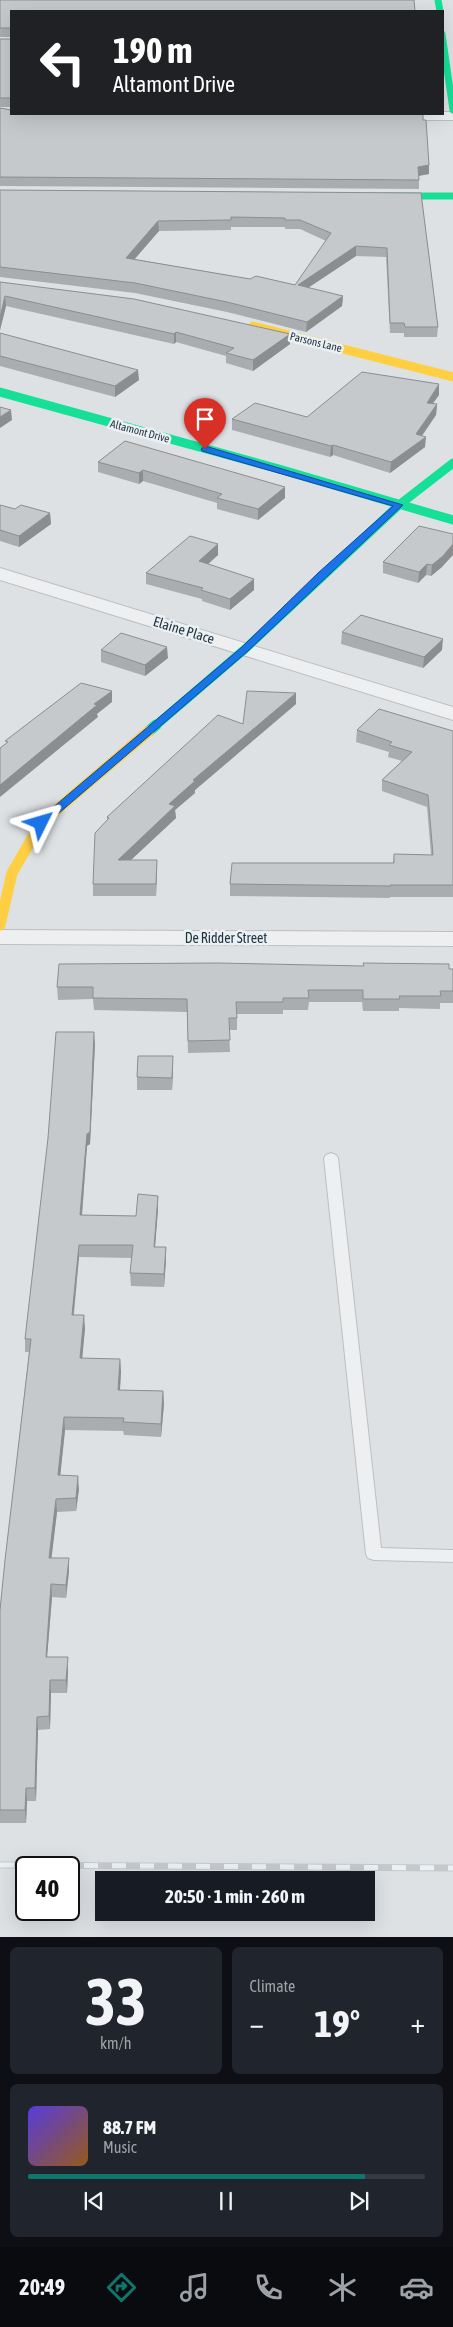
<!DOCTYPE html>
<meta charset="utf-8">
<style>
body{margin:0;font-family:"Asap Condensed",sans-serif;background:#20242c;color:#f1f3f6;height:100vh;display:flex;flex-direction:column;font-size:19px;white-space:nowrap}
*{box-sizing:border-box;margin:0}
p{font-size:16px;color:#9ea1a6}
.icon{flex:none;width:28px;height:28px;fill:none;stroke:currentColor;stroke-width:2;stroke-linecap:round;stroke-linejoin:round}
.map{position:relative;height:1937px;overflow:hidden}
.drawer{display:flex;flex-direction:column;gap:10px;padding:10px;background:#0d0f14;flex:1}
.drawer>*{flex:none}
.top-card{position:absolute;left:10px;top:10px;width:434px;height:105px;border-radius:0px;box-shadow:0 5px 20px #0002;background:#202124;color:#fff;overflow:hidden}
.speed{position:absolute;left:15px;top:1856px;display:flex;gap:10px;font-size:25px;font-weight:700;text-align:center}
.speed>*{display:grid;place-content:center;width:65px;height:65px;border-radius:50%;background:#171b24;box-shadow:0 5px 20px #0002;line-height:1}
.speed .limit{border:2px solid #111;border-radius:8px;background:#fff;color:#111}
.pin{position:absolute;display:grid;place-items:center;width:42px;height:42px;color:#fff;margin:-51px -21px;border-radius:50% 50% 50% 0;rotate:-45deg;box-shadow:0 0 5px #0007}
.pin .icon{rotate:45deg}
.me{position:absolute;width:55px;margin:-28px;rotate:50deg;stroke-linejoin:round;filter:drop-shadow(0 0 4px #0008)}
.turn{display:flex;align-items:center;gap:18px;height:105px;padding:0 20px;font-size:22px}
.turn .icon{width:65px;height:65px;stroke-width:2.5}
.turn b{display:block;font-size:35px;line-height:42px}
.big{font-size:38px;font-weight:700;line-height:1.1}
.drawer .widget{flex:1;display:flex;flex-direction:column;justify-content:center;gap:8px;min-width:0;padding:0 18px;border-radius:8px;background:#20242c}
.drawer .dial{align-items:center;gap:0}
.dial b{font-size:65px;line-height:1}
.song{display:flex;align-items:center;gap:15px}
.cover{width:60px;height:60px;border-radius:8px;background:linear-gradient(135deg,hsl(250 70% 55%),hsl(30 70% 35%))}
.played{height:5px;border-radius:2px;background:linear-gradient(90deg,#0f766e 85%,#363941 85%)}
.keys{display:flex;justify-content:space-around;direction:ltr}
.heat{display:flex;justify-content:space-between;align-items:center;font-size:28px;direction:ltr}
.drawer .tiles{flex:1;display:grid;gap:10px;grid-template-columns:1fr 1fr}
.widget:last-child{grid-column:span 2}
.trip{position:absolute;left:95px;top:1871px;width:280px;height:50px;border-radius:0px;background:#171b24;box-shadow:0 5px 20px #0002;font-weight:700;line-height:50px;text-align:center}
.tab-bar{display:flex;height:80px;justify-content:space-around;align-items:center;background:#090b0e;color:#9ea1a6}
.tab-bar .icon{width:35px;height:35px}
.tab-bar .current{color:#0f766e}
.tab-bar b{font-size:22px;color:#f1f3f6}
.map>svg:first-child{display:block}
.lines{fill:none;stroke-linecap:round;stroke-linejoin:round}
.lane-casing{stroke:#bcbfc2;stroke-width:2}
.street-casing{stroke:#bcbfc2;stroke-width:2}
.lane{fill:#edeff0;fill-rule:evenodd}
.street{fill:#edeff0;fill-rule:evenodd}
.fast-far2{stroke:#16e098;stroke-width:7}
.fast-far1{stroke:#16e098;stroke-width:9}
.fast{stroke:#16e098;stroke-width:11}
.slow-far1{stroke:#ffcf43;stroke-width:9}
.slow{stroke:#ffcf43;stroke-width:11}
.rail-casing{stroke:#c6c9cb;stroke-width:7}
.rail{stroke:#eaf1f5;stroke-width:5;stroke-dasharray:14;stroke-linecap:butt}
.wall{fill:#aaadaf;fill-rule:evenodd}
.shaded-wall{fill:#8b8d8f}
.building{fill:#c6c9cc;stroke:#8b8d8f;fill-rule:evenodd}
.route{fill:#1a73e8;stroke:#114b97}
.labels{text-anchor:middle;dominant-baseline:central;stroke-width:5;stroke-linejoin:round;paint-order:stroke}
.far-street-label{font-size:11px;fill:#24333e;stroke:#eaf1f5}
.street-label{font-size:14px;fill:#24333e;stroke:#eaf1f5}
</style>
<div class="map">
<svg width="453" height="1937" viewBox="0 0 453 1937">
<rect width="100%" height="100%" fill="#dee1e4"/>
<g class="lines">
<defs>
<path id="lane" d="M331 1153 336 1155 338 1158 381 1548 453 1550V1562L374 1560 368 1558 366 1554 324 1158 326 1155Z"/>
<path id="street" d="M442 112H453V120H390L383 116 385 114H442Z
M0 568 453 707V720L0 580Z
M0 930 453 932V946L0 944Z"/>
</defs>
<use href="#lane" class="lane-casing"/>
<use href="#street" class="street-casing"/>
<use href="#lane" class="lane"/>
<use href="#street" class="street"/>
<path class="fast-far2" d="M438 0 440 11
M442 34 453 110
M385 196H453"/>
<path class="fast-far1" d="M0 392 279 469 453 520
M154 727 245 649 399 505 453 463"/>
<path class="fast" d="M149 731 156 725"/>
<path class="slow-far1" d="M253 326 453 377"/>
<path class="slow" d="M0 925 12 873 41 823 149 731"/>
<defs>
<path id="rail" d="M0 1865 453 1868"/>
</defs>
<use href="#rail" class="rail-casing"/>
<use href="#rail" class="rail"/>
</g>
<path class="wall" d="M0 0 11 11V37H0Z
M0 39H11V108V107H0Z
M0 108 11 110 423 120 429 165V174L419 176V189L0 186Z
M0 190 421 193 438 327 437 337H404V333H390L386 257 356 256 308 288 343 296 342 306 306 332 227 312 135 293 0 277ZM231 227H285V229H300L326 241 295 285 250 279 134 259 159 231 231 230Z
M0 282 290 344 253 371 226 363V356L176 342 174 344 6 306 0 330Z
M0 333 139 380 115 397 0 366Z
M439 395 432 404H437L436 415 422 436 425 447 390 473 333 455 330 457 232 430V419L307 417Z
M125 441 285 498 258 520 217 509V503L143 481 139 484 98 472V462Z
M0 505 15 509 50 513 51 524 19 547 0 541Z
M419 526 442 567 431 576 426 575 418 583 383 573V562Z
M218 544V555L208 564 254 590 230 610 202 601V599L146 584V573Z
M342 632 442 650 423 668 341 644Z
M101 650 168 658 145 676 101 662Z
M296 704 195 790V793L175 810 176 818 131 860H157L156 896H93V884L107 820V817L243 724Z
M357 730 453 731V897H390V898L230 896V884L393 863 394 854 431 855 427 807 382 791V780L402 761 388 757 389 752 356 742Z
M453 969V1003H440V1009L399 1008V1011H363L362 1002H309L308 1010H283V1014H237V1030H229L230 1052 188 1053 187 1012 94 1010 93 999 58 1000 57 987Z
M95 1044 90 1144 87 1146 82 1215 136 1216 158 1196V1209L155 1247H166V1260L164 1287 131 1286 130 1273 132 1258 79 1257 74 1315 85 1328 82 1359H120L121 1372 120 1390 163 1391 164 1404 161 1437 124 1435 123 1431 65 1430 60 1475 79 1489 76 1511 57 1512 51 1558 69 1571 66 1598 52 1597 47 1657H68V1670L67 1693H51L50 1729 38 1730 36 1801H27L26 1823H0V1610L29 1352H25V1339Z
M173 1069 172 1090H137V1077Z"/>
<path class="shaded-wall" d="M429 165V174L417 176 418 167Z
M158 221 159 231 127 268 126 258Z
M356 246V256L297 295 298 285Z
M5 296 6 306 0 330V318Z
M343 296 342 306 306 332 307 322Z
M176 332V342L174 344V334Z
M290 334V344L253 371V360Z
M138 370 139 380 115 397V386Z
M439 384V395L426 413 427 403Z
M437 404 436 415 416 444 426 437 425 447 390 473 391 462 416 434Z
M11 410 12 420 0 428V417Z
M333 445V455L330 457 331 446Z
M143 470V481L139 484V473Z
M285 487V498L258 520V509Z
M50 513 51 524 19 547V536Z
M218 544V555L199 572V561Z
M453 544V555L442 567 431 576 432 565Z
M427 564 426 575 418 583 419 572Z
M254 579V590L230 610V599Z
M443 639 442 650 423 668 424 657Z
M167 647 168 658 145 676V665Z
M112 691V702L97 714 98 717 0 797V785L94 704Z
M296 693V704L195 790V793L175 810 176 818 118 872V860L169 804 193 780Z
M157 860V872L156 896V884Z
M94 1032 95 1044 90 1144 87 1146 81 1227 80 1215Z
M173 1056V1069L172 1090V1078Z
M158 1196V1209L154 1260V1247Z
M79 1245V1257L72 1328V1315Z
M166 1247V1260L164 1287V1274Z
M84 1315 85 1328 81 1371 80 1358Z
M120 1359 121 1372 119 1403 118 1390Z
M163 1391 164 1404 161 1437V1424Z
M64 1417 65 1430 59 1488 58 1475Z
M78 1476 79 1489 76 1511V1498Z
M56 1499 57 1512 50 1571 49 1558Z
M69 1558V1571L66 1598V1585Z
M51 1584 52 1597 46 1670V1657Z
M68 1657V1670L67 1693 66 1680Z
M50 1680 51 1693 50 1729 49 1716Z
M37 1717 38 1730 36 1801 35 1788Z
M26 1788 27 1801 26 1823 25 1810Z"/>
<path class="building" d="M0 0H414L415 11H11V28H0Z
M0 39H11V100V98H0Z
M0 108 11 110V114H423V120H426L429 165 418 167 419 180 0 177Z
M0 190 421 193 438 327H405L404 323H390L387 248 356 246 298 285 343 296 307 322 227 302 135 283 0 267ZM231 217 285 218V220H300L331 233 295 285 256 276 250 279 126 258 158 221 231 220Z
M0 282 134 299 290 334 253 360 226 353 234 348 176 332 174 334 5 296 0 318Z
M0 333 138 370 115 386 0 356Z
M362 372 439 384 427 403 437 404 416 434 426 437 391 462 333 445 331 446 232 419 255 403 307 417Z
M0 407 11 410 0 417Z
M125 441 285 487 258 509 217 498 222 494 143 470 139 473 98 462Z
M0 505 15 509 21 505 50 513 19 536 0 530Z
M419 526 453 534V544L443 556 432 565 427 564 419 572 383 562Z
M190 536 218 544 199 561 254 579 230 599 201 590 203 588 146 573Z
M361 615 443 639 424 657 342 632Z
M121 633 167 647 145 665 101 650Z
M81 683 112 691 94 704 97 705 0 785V748L8 742 5 741Z
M247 691 296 693 193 780 195 781 169 804 175 806 118 860H157L156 884H93L95 833 109 818 107 817 218 715 243 724Z
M379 709 453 731V885H390L391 886 230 884 232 863H394V854L433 855 428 795 382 780 412 752 389 745 392 742 357 730Z
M218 963 364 966 363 963 449 964V969H453V991H440L441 996H399L400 999H363V990H308L309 998H283V1002H236L237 1018H229L230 1040 188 1041 187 999 93 998V987H57L59 964Z
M56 1032H94L90 1132 87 1134 80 1215 136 1216 138 1194 158 1196 154 1247H166L164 1274 130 1273 133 1245H79L72 1315H84L80 1358 120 1359 118 1390 163 1391 161 1424 123 1422 124 1418 64 1417 58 1475 78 1476 76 1498 56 1499 49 1558H69L66 1585 51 1584 46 1657H68L66 1680H50L49 1716 37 1717 35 1788H26L25 1810H0V1610L5 1560 31 1339H25L48 1138Z
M138 1056H173L172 1078 137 1077Z"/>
<path class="route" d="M205 446 403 505 248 651 45 825H37V821L242 647 318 573 393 506 202 451 201 449Z"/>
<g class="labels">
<g class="far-street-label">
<text transform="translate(316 342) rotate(14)">Parsons Lane</text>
<text transform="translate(140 431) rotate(15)">Altamont Drive</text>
</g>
<g class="street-label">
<text transform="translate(184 630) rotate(17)">Elaine Place</text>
<text x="226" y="938">De Ridder Street</text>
</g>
</g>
</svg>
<div class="speed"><div class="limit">40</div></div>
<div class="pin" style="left:205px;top:449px;background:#d93025"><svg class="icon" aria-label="arrive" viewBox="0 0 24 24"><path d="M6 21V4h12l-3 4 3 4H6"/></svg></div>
<svg class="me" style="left:41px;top:823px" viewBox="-20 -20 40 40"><path d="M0-17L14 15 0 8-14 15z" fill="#1a73e8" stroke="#fff" stroke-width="4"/></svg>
<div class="trip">20:50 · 1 min · 260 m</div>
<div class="top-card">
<div class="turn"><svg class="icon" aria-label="left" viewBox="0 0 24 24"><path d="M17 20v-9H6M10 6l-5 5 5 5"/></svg><div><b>190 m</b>Altamont Drive</div></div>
</div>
</div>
<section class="drawer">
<div class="tiles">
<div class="widget dial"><b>33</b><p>km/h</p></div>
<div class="widget"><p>Climate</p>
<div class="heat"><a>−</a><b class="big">19°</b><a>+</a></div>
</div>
<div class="widget">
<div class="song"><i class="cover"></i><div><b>88.7 FM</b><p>Music</p></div></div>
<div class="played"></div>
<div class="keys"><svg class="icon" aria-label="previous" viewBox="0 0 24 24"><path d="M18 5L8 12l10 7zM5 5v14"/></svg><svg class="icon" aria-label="pause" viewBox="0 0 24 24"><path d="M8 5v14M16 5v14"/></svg><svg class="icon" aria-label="next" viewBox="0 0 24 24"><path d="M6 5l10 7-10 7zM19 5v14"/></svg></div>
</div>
</div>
</section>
<nav class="tab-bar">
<b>20:49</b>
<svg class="icon current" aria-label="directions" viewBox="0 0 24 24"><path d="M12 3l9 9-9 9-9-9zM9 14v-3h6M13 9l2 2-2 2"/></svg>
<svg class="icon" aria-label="music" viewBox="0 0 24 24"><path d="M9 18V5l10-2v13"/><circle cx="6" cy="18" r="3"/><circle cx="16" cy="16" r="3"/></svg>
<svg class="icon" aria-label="phone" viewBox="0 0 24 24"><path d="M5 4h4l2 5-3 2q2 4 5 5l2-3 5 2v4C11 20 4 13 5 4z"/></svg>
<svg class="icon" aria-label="climate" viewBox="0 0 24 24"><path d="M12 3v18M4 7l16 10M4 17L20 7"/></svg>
<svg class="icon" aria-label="car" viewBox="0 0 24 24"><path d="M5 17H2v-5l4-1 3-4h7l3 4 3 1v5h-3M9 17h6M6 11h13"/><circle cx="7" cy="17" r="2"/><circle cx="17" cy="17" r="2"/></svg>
</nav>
